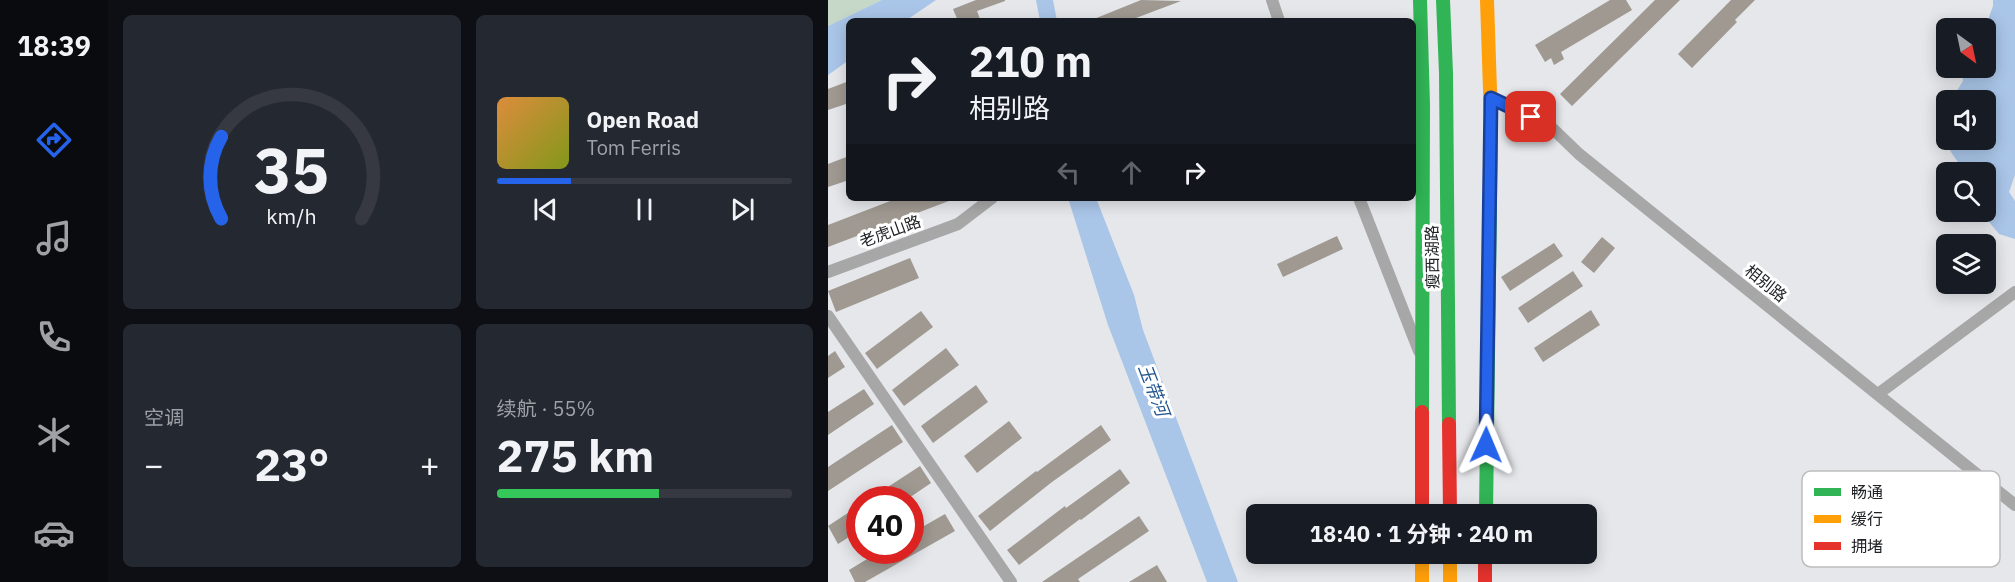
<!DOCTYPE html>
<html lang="zh">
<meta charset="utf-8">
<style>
body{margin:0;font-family:"IBM Plex Sans","Noto Sans SC",sans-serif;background:#242831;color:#f1f3f6;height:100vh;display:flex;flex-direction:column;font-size:22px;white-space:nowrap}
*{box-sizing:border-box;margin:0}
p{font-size:20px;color:#9ea1a6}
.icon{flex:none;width:33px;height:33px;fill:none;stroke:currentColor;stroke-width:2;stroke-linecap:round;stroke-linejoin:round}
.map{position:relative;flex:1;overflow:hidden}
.side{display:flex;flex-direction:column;gap:15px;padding:15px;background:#0d0f14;width:720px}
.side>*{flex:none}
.hud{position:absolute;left:18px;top:18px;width:570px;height:183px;border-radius:9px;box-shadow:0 3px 15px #0003;background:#171b24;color:#f1f3f6;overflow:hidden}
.needle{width:39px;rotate:147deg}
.fabs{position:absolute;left:1108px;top:18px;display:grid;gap:12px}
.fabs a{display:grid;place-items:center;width:60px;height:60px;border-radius:9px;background:#171b24;box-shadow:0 3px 15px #0003;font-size:30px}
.speed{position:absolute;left:18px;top:486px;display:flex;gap:12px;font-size:30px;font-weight:700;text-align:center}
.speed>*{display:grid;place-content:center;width:78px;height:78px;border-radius:50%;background:#171b24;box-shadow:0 3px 15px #0003;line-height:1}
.speed .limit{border:9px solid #d22;background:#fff;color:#111}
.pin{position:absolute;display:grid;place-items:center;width:51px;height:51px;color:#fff;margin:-26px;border-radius:12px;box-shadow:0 3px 9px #0006}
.me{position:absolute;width:66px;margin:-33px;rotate:1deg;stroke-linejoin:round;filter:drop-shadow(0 0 4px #0008)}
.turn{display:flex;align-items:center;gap:21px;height:126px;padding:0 24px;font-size:27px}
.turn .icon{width:78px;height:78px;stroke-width:2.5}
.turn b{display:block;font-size:42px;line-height:51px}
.lanes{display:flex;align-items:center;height:57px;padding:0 24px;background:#0003;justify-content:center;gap:30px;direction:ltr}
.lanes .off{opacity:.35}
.big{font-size:45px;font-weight:700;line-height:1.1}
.side .tile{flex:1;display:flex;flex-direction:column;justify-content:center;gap:9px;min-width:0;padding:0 21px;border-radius:9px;background:#242831}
.side .dial{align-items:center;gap:0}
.dial svg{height:156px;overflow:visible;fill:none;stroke:#363941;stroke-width:7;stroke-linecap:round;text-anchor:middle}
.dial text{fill:#f1f3f6;stroke:none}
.song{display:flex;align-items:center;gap:18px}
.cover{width:72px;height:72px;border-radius:9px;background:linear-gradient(135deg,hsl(30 70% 55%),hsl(70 70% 35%))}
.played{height:6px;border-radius:3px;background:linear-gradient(90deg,#2563eb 25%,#363941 25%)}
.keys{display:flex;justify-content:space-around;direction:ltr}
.heat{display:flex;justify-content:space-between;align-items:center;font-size:33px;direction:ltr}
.charge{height:9px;border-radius:4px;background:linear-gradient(90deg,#34c759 55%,#363941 0)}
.side .tiles{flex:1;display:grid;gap:15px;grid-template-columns:repeat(2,1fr)}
.trip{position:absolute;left:418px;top:504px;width:351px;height:60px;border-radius:9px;background:#171b24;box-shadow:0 3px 15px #0003;font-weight:700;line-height:60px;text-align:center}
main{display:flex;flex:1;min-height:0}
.tab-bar{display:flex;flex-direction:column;width:108px;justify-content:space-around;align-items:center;background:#090b0e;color:#9ea1a6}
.tab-bar .icon{width:42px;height:42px}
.tab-bar .current{color:#2563eb}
.tab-bar b{font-size:27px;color:#f1f3f6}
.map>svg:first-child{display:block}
.green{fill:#c6d8c7}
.water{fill:#a9c5e8}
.building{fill:#9f9991}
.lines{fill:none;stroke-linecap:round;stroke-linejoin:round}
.street{stroke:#a8a7a8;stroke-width:12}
.fast{stroke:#30b455;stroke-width:14}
.slow{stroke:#ff9f0a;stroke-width:14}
.jam{stroke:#e5322d;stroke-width:14}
.route-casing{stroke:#184099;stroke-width:15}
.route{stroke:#2563eb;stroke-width:10}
.labels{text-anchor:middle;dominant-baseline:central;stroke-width:6;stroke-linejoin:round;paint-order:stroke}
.street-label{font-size:16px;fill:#222326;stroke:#fff}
.water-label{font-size:18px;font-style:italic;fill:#1f538e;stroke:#fff}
.key{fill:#fff;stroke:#bdbdbe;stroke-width:1.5}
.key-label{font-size:16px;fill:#222326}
</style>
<main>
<nav class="tab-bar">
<b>18:39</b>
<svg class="icon current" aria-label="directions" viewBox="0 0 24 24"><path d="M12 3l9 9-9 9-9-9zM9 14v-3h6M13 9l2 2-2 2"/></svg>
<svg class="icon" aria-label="music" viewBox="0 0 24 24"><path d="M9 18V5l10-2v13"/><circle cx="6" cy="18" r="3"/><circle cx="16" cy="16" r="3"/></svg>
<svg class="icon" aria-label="phone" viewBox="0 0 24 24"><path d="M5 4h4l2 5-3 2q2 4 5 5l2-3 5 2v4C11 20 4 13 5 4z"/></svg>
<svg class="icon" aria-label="climate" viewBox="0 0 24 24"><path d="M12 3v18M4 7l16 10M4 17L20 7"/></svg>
<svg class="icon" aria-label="car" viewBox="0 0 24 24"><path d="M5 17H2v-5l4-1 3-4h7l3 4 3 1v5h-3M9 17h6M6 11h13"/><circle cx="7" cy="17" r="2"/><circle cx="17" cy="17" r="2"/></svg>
</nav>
<section class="side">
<div class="tiles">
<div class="tile dial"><svg viewBox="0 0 100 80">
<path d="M14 69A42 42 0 1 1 86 69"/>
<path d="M14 69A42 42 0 0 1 14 27" stroke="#2563eb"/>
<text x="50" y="56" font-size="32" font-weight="700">35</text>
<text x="50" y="72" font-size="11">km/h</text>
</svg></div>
<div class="tile">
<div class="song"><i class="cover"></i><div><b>Open Road</b><p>Tom Ferris</p></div></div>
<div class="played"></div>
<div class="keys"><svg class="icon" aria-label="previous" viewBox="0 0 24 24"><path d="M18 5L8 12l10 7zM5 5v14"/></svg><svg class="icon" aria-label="pause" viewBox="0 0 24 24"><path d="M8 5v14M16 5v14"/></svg><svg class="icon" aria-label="next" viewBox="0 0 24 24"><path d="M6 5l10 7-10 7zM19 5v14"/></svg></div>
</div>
<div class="tile"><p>空调</p>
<div class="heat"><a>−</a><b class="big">23°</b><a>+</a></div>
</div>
<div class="tile"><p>续航 · 55%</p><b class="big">275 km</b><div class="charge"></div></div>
</div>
</section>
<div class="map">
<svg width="1187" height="582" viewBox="0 0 1187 582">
<rect width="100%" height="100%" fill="#e5e7eb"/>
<path class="green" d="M0 0H54L0 26Z"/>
<path class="water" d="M54 0H108L77 21H21V60L0 75V26Z
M208 0H225L229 21H212Z
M1165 0H1187V175L1181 192 1187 201V239L1171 234 1153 212H1158V172H1138C1121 151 1108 135 1119 106V140H1158V100H1123L1135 81 1134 68H1158L1157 28 1165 6Z
M240 198H268L306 295 315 330 410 582H379L280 325Z"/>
<path class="building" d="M148 0H177V1L149 11 152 19 130 21 125 9Z
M313 0 353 1 300 21H261Z
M782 0H798L804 10 733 52 736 59 726 65 723 58 717 62 707 45Z
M827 0H852L744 106 732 94Z
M903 0H927L907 20 909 22 864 68 850 54Z
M21 81V103L0 110V89Z
M21 156V180L0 187V164Z
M70 198 126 199 0 247V225Z
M509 236 515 249 455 277 449 264Z
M774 237 787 248 766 273 753 262Z
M726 243 735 256 682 291 673 277Z
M82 258 91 278 8 312 0 291Z
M745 271 755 286 700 323 690 308Z
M763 310 772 325 715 362 706 348Z
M93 311 105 327 49 369 37 353Z
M118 348 131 365 76 406 64 390Z
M7 351 17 367 0 378V356Z
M148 385 160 402 105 443 93 426Z
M36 389 46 404 0 435V412Z
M181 421 194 438 149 473 136 456Z
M64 425 75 442 0 491V467Z
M273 425 283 440 224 482 162 531 150 516 208 471 209 472Z
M92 466 103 483 78 500H40Z
M292 469 302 483 253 520 252 519 191 565 179 550 237 506 238 508Z
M32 505V530L10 544 0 526Z
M117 514 127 531 37 582H27L21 570 54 550H82V534Z
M311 516 321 531 250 579 252 582H214Z
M329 565 339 582H301Z"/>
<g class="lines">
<path class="street" d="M444 0 451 21
M663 98 722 126 751 154 1187 505
M531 198 591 351
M0 272 130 224 164 198
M0 316 183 582
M1050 394 1187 292"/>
<path class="fast" d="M592 0 595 105 594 412
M615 0 618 73 621 424
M658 514 663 120"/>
<path class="slow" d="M659 0 663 120
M594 554V582
M622 554V582"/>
<path class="jam" d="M621 424 622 514
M594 514V412
M657 554V582"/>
</g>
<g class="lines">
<defs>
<path id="route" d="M658 445 663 98 703 117"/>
</defs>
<use href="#route" class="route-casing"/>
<use href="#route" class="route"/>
</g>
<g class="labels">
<g class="street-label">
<text transform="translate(62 231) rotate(-20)">老虎山路</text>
<text transform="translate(604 257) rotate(-91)">瘦西湖路</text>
<text transform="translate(938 283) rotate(39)">相别路</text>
</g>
<g class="water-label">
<text transform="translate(326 390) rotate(69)">玉带河</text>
</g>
</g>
<rect x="974" y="471" width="198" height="96" rx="9" class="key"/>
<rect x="986" y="488" width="27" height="8" fill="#30b455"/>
<rect x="986" y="515" width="27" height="8" fill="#ff9f0a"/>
<rect x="986" y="542" width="27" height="8" fill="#e5322d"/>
<g class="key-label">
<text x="1023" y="498">畅通</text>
<text x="1023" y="525">缓行</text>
<text x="1023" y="552">拥堵</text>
</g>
</svg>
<div class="fabs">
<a><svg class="needle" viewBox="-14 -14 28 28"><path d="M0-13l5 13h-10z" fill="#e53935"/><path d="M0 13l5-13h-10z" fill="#9ea1a6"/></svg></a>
<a><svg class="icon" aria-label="sound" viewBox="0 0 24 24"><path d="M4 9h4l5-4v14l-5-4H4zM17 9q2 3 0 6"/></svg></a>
<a><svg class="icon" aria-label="search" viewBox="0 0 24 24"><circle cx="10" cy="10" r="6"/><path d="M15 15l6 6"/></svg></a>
<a><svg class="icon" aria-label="layers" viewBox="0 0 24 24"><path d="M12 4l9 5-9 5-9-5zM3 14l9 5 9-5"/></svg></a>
</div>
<div class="speed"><div class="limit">40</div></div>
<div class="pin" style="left:703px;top:117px;background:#d93025"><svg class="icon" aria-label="arrive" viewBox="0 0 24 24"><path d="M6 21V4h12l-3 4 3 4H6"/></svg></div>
<svg class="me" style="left:658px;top:445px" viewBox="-20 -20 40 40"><path d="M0-17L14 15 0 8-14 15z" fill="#2563eb" stroke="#fff" stroke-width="4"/></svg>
<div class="trip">18:40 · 1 分钟 · 240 m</div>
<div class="hud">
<div class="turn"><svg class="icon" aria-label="right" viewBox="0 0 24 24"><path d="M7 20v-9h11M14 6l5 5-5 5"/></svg><div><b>210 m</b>相别路</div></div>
<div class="lanes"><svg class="icon off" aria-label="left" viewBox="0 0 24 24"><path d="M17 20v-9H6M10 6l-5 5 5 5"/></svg><svg class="icon off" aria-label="ahead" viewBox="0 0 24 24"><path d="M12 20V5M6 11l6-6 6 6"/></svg><svg class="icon" aria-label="right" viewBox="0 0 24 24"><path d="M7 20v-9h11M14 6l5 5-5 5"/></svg></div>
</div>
</div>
</main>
